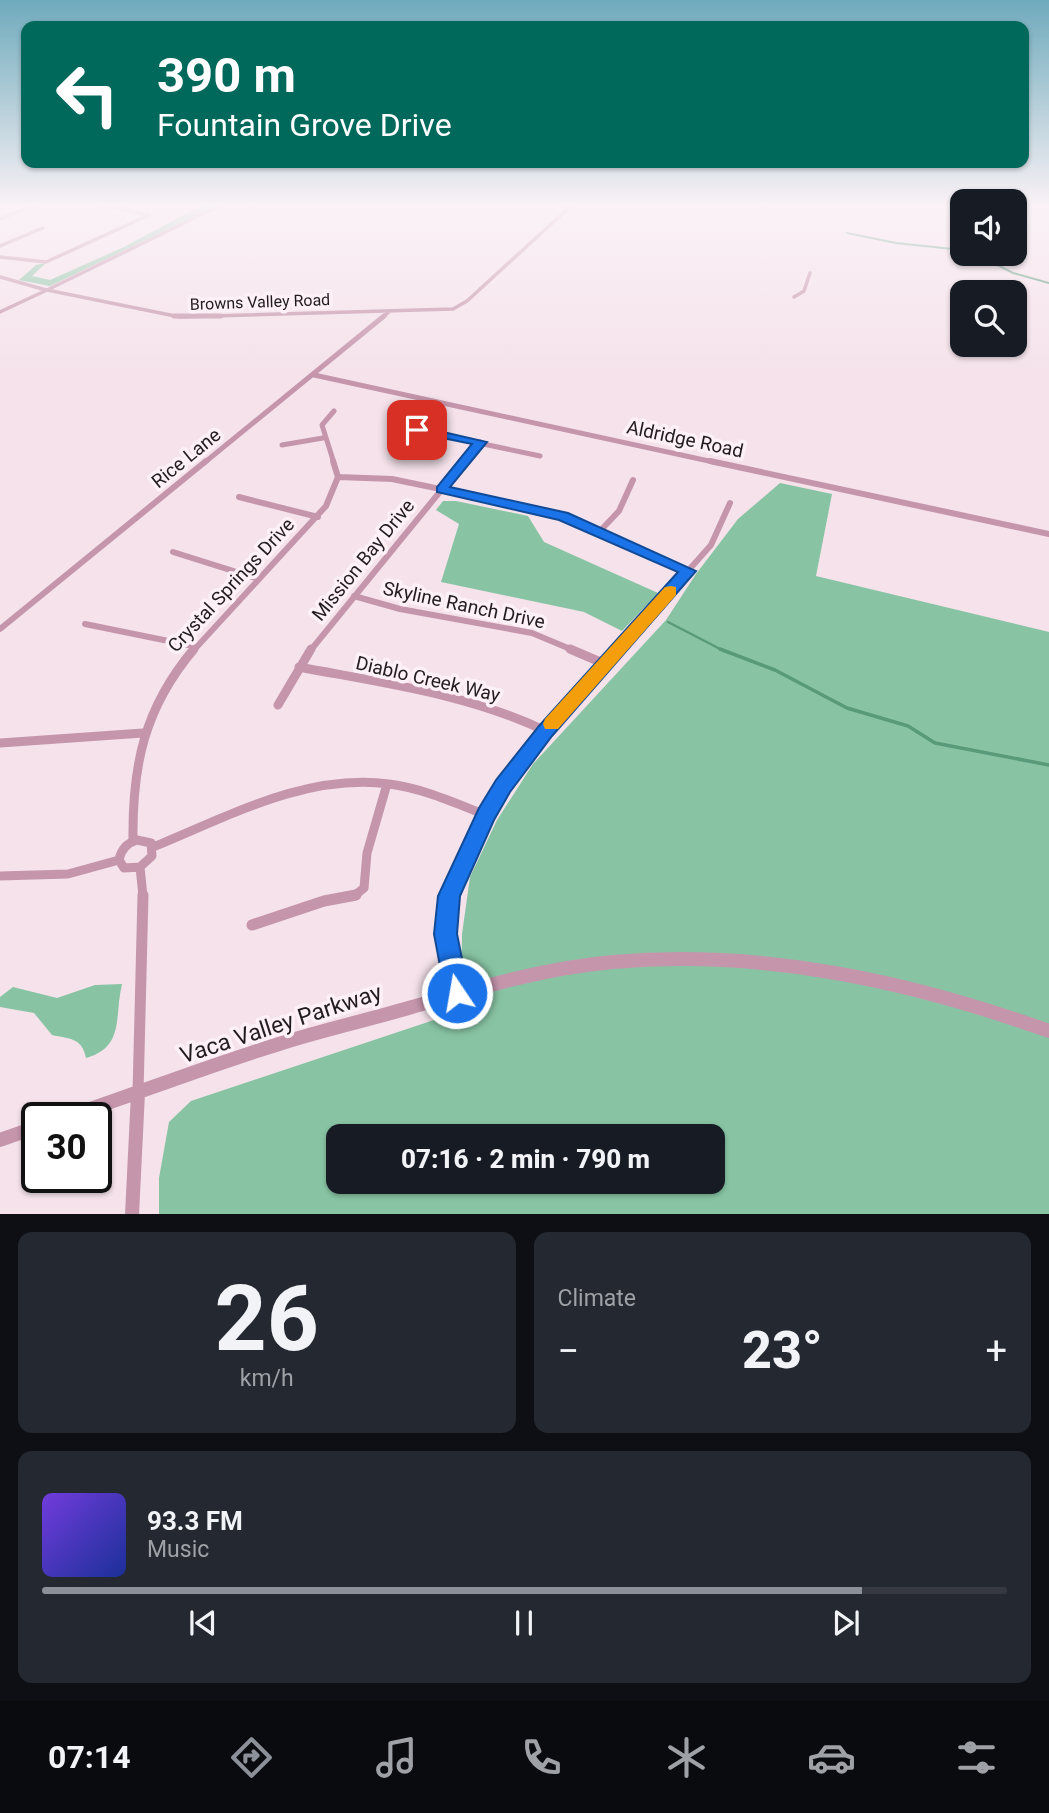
<!DOCTYPE html>
<meta charset="utf-8">
<style>
body{margin:0;font-family:Roboto,sans-serif;background:#242831;color:#f1f3f6;height:100vh;display:flex;flex-direction:column;font-size:26px;white-space:nowrap}
*{box-sizing:border-box;margin:0}
p{font-size:23px;color:#9ea1a6}
.icon{flex:none;width:38px;height:38px;fill:none;stroke:currentColor;stroke-width:2;stroke-linecap:round;stroke-linejoin:round}
.map{position:relative;height:1214px;overflow:hidden}
.sheet{display:flex;flex-direction:column;gap:18px;padding:18px;background:#0d0f14;flex:1}
.sheet>*{flex:none}
.banner{position:absolute;left:21px;top:21px;width:1008px;height:147px;border-radius:14px;box-shadow:0 2px 5px #0004;background:#00695c;color:#fff;overflow:hidden}
.controls{position:absolute;left:950px;top:189px;display:grid;gap:14px}
.controls a{display:grid;place-items:center;width:77px;height:77px;border-radius:14px;background:#171b24;box-shadow:0 2px 5px #0004;font-size:35px}
.speed{position:absolute;left:21px;top:1102px;display:flex;gap:14px;font-size:35px;font-weight:700;text-align:center}
.speed>*{display:grid;place-content:center;width:91px;height:91px;border-radius:50%;background:#171b24;box-shadow:0 2px 5px #0004;line-height:1}
.speed .limit{border:4px solid #111;border-radius:10px;background:#fff;color:#111}
.pin{position:absolute;display:grid;place-items:center;width:60px;height:60px;color:#fff;margin:-30px;border-radius:14px;box-shadow:0 4px 10px #0006}
.me{position:absolute;width:77px;margin:-38px;rotate:348deg;stroke-linejoin:round;filter:drop-shadow(0 0 5px #0008)}
.turn{display:flex;align-items:center;gap:24px;height:147px;padding:0 21px;font-size:32px}
.turn .icon{width:91px;height:91px;stroke-width:2.5}
.turn b{display:block;font-size:49px;line-height:60px}
.big{font-size:52px;font-weight:800;line-height:1.1}
.sheet .card{flex:1;display:flex;flex-direction:column;justify-content:center;gap:10px;min-width:0;padding:0 24px;border-radius:14px;background:#242831}
.sheet .dial{align-items:center;gap:0}
.dial b{font-size:91px;line-height:1}
.song{display:flex;align-items:center;gap:21px}
.cover{width:84px;height:84px;border-radius:10px;background:linear-gradient(135deg,hsl(260 70% 55%),hsl(230 70% 35%))}
.played{height:7px;border-radius:4px;background:linear-gradient(90deg,#8c9099 85%,#363941 85%)}
.keys{display:flex;justify-content:space-around;direction:ltr}
.heat{display:flex;justify-content:space-between;align-items:center;font-size:38px;direction:ltr}
.sheet .tiles{flex:1;display:grid;gap:18px;grid-template-columns:1fr 1fr}
.card:last-child{grid-column:span 2}
.trip{position:absolute;left:326px;top:1124px;width:399px;height:70px;border-radius:14px;background:#171b24;box-shadow:0 2px 5px #0004;font-weight:800;line-height:70px;text-align:center}
.tabs{display:flex;height:112px;justify-content:space-around;align-items:center;background:#090b0e;color:#9ea1a6}
.tabs .icon{width:49px;height:49px}
.tabs .current{color:#8c9099}
.tabs b{font-size:32px;color:#f1f3f6}
.map>svg:first-child{display:block}
.green{fill:#88c4a4;fill-rule:evenodd}
.lines{fill:none;stroke-linecap:round;stroke-linejoin:round}
.stream-far2{stroke:#589a79;stroke-width:2}
.stream-far1{stroke:#589a79;stroke-width:2.5}
.stream{stroke:#589a79;stroke-width:3.5}
.minor-far4{stroke:#c595ac;stroke-width:3.5}
.minor-far3{stroke:#c595ac;stroke-width:5}
.minor-far2{stroke:#c595ac;stroke-width:6}
.minor-far1{stroke:#c595ac;stroke-width:9}
.minor{stroke:#c595ac;stroke-width:11}
.tertiary{stroke:#c595ac;stroke-width:14}
.route{fill:#1a73e8;stroke:#114b97;stroke-width:2}
.slow{fill:#f59e0b}
.labels{text-anchor:middle;dominant-baseline:central;stroke-width:7;stroke-linejoin:round;paint-order:stroke}
.far-street-label{font-size:16px;fill:#221c1f;stroke:#fdf1f7}
.street-label{font-size:19px;fill:#221c1f;stroke:#fdf1f7}
.near-street-label{font-size:23px;fill:#221c1f;stroke:#fdf1f7}
</style>
<div class="map">
<svg width="1049" height="1215" viewBox="0 0 1049 1215">
<rect width="100%" height="100%" fill="#f5e2ea"/>
<path class="green" d="M216 206 50 286 19 280 36 265 46 263 32 276 50 280 124 247 195 209Z
M780 483 832 494 816 576 1049 632V1214L159 1215V1178L169 1122 191 1101 461 1011 462 934 470 877 497 820 533 764 666 620 696 574 738 519ZM338 1136H712V1181H338Z
M443 501H456L528 516 544 542 658 593 622 631 584 612 441 582 459 524 436 510Z
M122 984C114 1017 125 1047 86 1058 82 1037 69 1039 52 1035L34 1013 0 1007V997L13 987 57 998 95 985Z"/>
<g class="lines">
<path class="stream-far2" d="M847 233 896 243 962 250
M976 254 1013 273 1049 283"/>
<path class="stream-far1" d="M668 622 724 651"/>
<path class="stream" d="M720 649 775 670 847 708 908 726 935 743 1049 765"/>
<path class="minor-far4" d="M0 219 35 205
M0 246 43 228
M0 257 46 262 149 215 102 205
M0 277 46 290
M47 290 221 205
M794 297 804 291 810 273
M0 312 47 290 180 317 453 309 467 301 572 205
M382 318 390 311"/>
<path class="minor-far3" d="M174 316H221
M314 375 718 463
M417 430 540 456
M282 445 323 438
M204 463 384 316
M334 463 322 425 334 411
M463 463 480 442"/>
<path class="minor-far2" d="M710 461 1049 534
M338 477 392 479 546 511 600 531 688 571
M239 497 318 517
M600 531 619 511 633 480
M173 552 259 579
M354 596 400 609 532 633 575 651
M85 624 193 646
M0 629 206 461
M193 651 326 506 338 477 333 461
M310 651 465 461
M617 651 711 545 730 503"/>
<path class="minor-far1" d="M570 649 605 664
M299 667C383 683 468 694 546 731
M278 705 311 649
M0 743 143 733
M137 840 151 843 152 856 140 867 124 868 119 860C121 849 127 843 137 840Z
M133 841C132 766 144 708 194 649
M153 847C227 817 306 773 389 784 422 788 455 803 486 815
M140 867 143 896
M0 876 68 874 119 860
M354 896 364 888 367 853 387 784
M449 896C465 859 480 818 504 785 538 737 579 693 618 649"/>
<path class="minor" d="M450 895 446 934 457 993
M252 925 324 901 356 895
M138 1093 143 895"/>
<path class="tertiary" d="M64 1118C136 1094 207 1066 279 1044 323 1030 368 1020 412 1007 478 988 544 968 613 962 763 949 909 981 1049 1031
M0 1140 37 1127
M132 1215 138 1093"/>
</g>
<linearGradient id="sky" x2="0" y2="1"><stop stop-color="#6eaabc"/><stop offset="0.55" stop-color="#faf2f6"/><stop offset="1" stop-color="#faf2f6" stop-opacity="0"/></linearGradient>
<rect width="1049" height="375" fill="url(#sky)"/>
<path class="route" d="M417 426 487 442 450 487 568 513 696 571 552 736 510 792 494 820 460 896 457 934 469 993 466 1002 457 1005 449 1002 445 993 434 934 438 896 479 808 496 780 539 726 678 572 559 520 437 492V487L472 444 413 432V427Z"/>
<path class="slow" d="M671 586 676 587V595L558 729H545L543 724 545 719 665 587Z"/>
<g class="labels">
<g class="far-street-label">
<text transform="translate(260 302) rotate(-2)">Browns Valley Road</text>
</g>
<g class="street-label">
<text transform="translate(685 439) rotate(12)">Aldridge Road</text>
<text transform="translate(186 458) rotate(-39)">Rice Lane</text>
<text transform="translate(363 560) rotate(-51)">Mission Bay Drive</text>
<text transform="translate(231 585) rotate(-47)">Crystal Springs Drive</text>
<text transform="translate(464 605) rotate(12)">Skyline Ranch Drive</text>
<text transform="translate(428 679) rotate(13)">Diablo Creek Way</text>
</g>
<g class="near-street-label">
<text transform="translate(281 1024) rotate(-18)">Vaca Valley Parkway</text>
</g>
</g>
</svg>
<div class="controls">
<a><svg class="icon" aria-label="sound" viewBox="0 0 24 24"><path d="M4 9h4l5-4v14l-5-4H4zM17 9q2 3 0 6"/></svg></a>
<a><svg class="icon" aria-label="search" viewBox="0 0 24 24"><circle cx="10" cy="10" r="6"/><path d="M15 15l6 6"/></svg></a>
</div>
<div class="speed"><div class="limit">30</div></div>
<div class="pin" style="left:417px;top:430px;background:#d93025"><svg class="icon" aria-label="arrive" viewBox="0 0 24 24"><path d="M6 21V4h12l-3 4 3 4H6"/></svg></div>
<svg class="me" style="left:457px;top:993px" viewBox="-20 -20 40 40"><circle r="17" fill="#1a73e8" stroke="#fff" stroke-width="3"/><path d="M0-11L8 9 0 5-8 9z" fill="#fff"/></svg>
<div class="trip">07:16 · 2 min · 790 m</div>
<div class="banner">
<div class="turn"><svg class="icon" aria-label="left" viewBox="0 0 24 24"><path d="M17 20v-9H6M10 6l-5 5 5 5"/></svg><div><b>390 m</b>Fountain Grove Drive</div></div>
</div>
</div>
<section class="sheet">
<div class="tiles">
<div class="card dial"><b>26</b><p>km/h</p></div>
<div class="card"><p>Climate</p>
<div class="heat"><a>−</a><b class="big">23°</b><a>+</a></div>
</div>
<div class="card">
<div class="song"><i class="cover"></i><div><b>93.3 FM</b><p>Music</p></div></div>
<div class="played"></div>
<div class="keys"><svg class="icon" aria-label="previous" viewBox="0 0 24 24"><path d="M18 5L8 12l10 7zM5 5v14"/></svg><svg class="icon" aria-label="pause" viewBox="0 0 24 24"><path d="M8 5v14M16 5v14"/></svg><svg class="icon" aria-label="next" viewBox="0 0 24 24"><path d="M6 5l10 7-10 7zM19 5v14"/></svg></div>
</div>
</div>
</section>
<nav class="tabs">
<b>07:14</b>
<svg class="icon current" aria-label="directions" viewBox="0 0 24 24"><path d="M12 3l9 9-9 9-9-9zM9 14v-3h6M13 9l2 2-2 2"/></svg>
<svg class="icon" aria-label="music" viewBox="0 0 24 24"><path d="M9 18V5l10-2v13"/><circle cx="6" cy="18" r="3"/><circle cx="16" cy="16" r="3"/></svg>
<svg class="icon" aria-label="phone" viewBox="0 0 24 24"><path d="M5 4h4l2 5-3 2q2 4 5 5l2-3 5 2v4C11 20 4 13 5 4z"/></svg>
<svg class="icon" aria-label="climate" viewBox="0 0 24 24"><path d="M12 3v18M4 7l16 10M4 17L20 7"/></svg>
<svg class="icon" aria-label="car" viewBox="0 0 24 24"><path d="M5 17H2v-5l4-1 3-4h7l3 4 3 1v5h-3M9 17h6M6 11h13"/><circle cx="7" cy="17" r="2"/><circle cx="17" cy="17" r="2"/></svg>
<svg class="icon" aria-label="filters" viewBox="0 0 24 24"><path d="M4 7h16M4 17h16"/><circle cx="9" cy="7" r="2"/><circle cx="15" cy="17" r="2"/></svg>
</nav>
